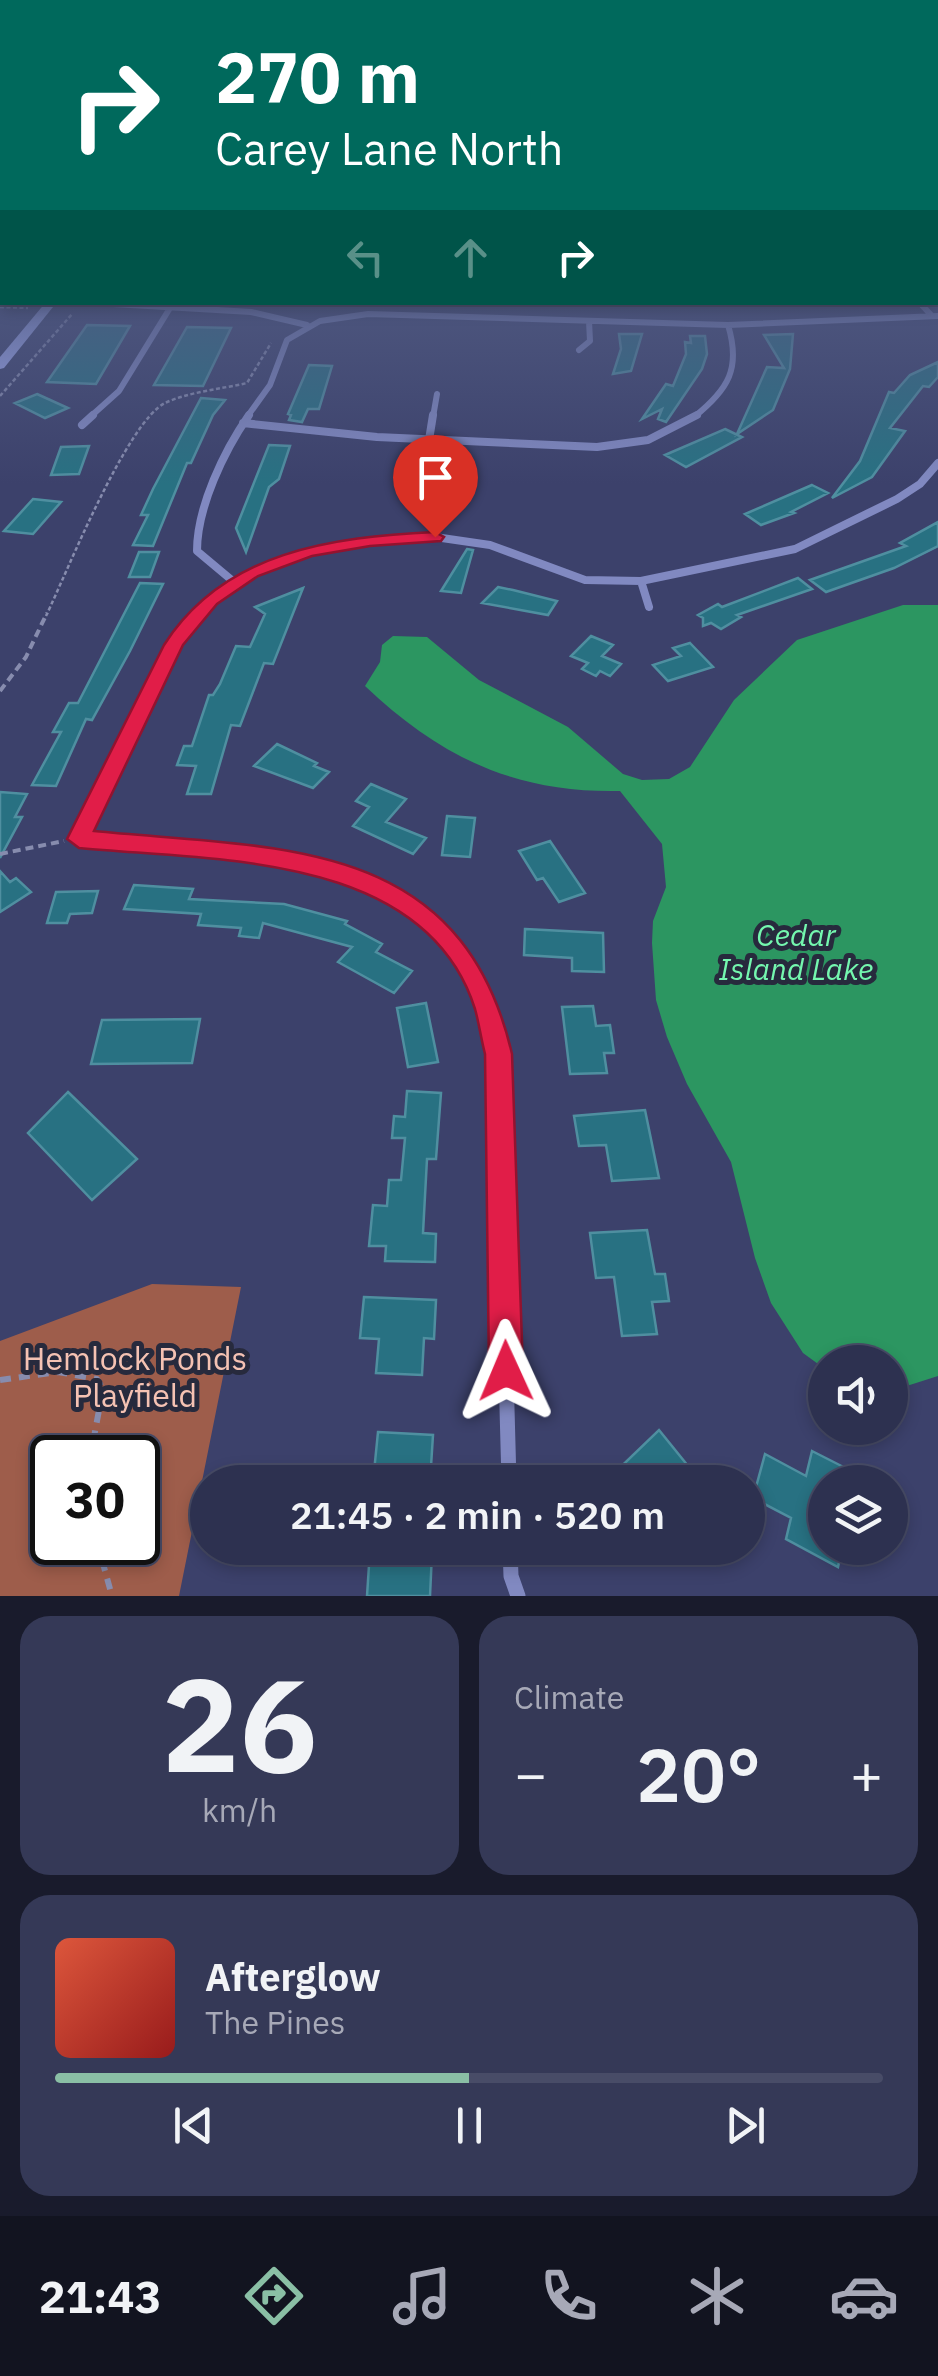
<!DOCTYPE html>
<meta charset="utf-8">
<style>
body{margin:0;font-family:"IBM Plex Sans",sans-serif;background:#353957;color:#f1f3f6;height:100vh;display:flex;flex-direction:column;font-size:38px;white-space:nowrap}
*{box-sizing:border-box;margin:0}
p{font-size:32px;color:#a7a9b7}
.icon{flex:none;width:55px;height:55px;fill:none;stroke:currentColor;stroke-width:2;stroke-linecap:round;stroke-linejoin:round}
.map{position:relative;height:1596px;overflow:hidden}
.side{display:flex;flex-direction:column;gap:20px;padding:20px;background:#191b2c;flex:1}
.side>*{flex:none}
.top-card{position:absolute;left:0px;top:0px;width:940px;height:305px;box-shadow:0 5px 15px #0003,0 0 0 2px #484c67;background:#00695c;color:#fff;overflow:hidden}
.controls{position:absolute;left:808px;top:1345px;display:grid;gap:20px}
.controls a{display:grid;place-items:center;width:100px;height:100px;border-radius:50%;background:#2d3150;box-shadow:0 5px 15px #0003,0 0 0 2px #484c67;font-size:50px}
.speed{position:absolute;left:30px;top:1435px;display:flex;gap:20px;font-size:50px;font-weight:700;text-align:center}
.speed>*{display:grid;place-content:center;width:130px;height:130px;border-radius:50%;background:#2d3150;box-shadow:0 5px 15px #0003,0 0 0 2px #484c67;line-height:1}
.speed .limit{border:5px solid #111;border-radius:15px;background:#fff;color:#111}
.pin{position:absolute;display:grid;place-items:center;width:85px;height:85px;color:#fff;margin:-102px -42px;border-radius:50% 50% 50% 0;rotate:-45deg;box-shadow:0 0 10px #0007}
.pin .icon{rotate:45deg}
.me{position:absolute;width:110px;margin:-55px;rotate:359deg;stroke-linejoin:round;filter:drop-shadow(0 0 8px #0008)}
.turn{display:flex;align-items:center;gap:35px;height:210px;padding:0 50px;font-size:45px}
.turn .icon{width:130px;height:130px;stroke-width:2.5}
.turn b{display:block;font-size:70px;line-height:85px}
.lanes{display:flex;align-items:center;height:95px;padding:0 50px;background:#0003;justify-content:center;gap:50px;direction:ltr}
.lanes .off{opacity:.35}
.big{font-size:75px;font-weight:600;line-height:1.1}
.side .card{flex:1;display:flex;flex-direction:column;justify-content:center;gap:15px;min-width:0;padding:0 35px;border-radius:30px;background:#353957}
.side .dial{align-items:center;gap:0}
.dial b{font-size:130px;line-height:1}
.song{display:flex;align-items:center;gap:30px}
.cover{width:120px;height:120px;border-radius:15px;background:linear-gradient(135deg,hsl(10 70% 55%),hsl(0 70% 35%))}
.played{height:10px;border-radius:5px;background:linear-gradient(90deg,#8abfa5 50%,#484c67 50%)}
.keys{display:flex;justify-content:space-around;direction:ltr}
.heat{display:flex;justify-content:space-between;align-items:center;font-size:55px;direction:ltr}
.side .tiles{flex:1;display:grid;gap:20px;grid-template-columns:1fr 1fr}
.card:last-child{grid-column:span 2}
.trip{position:absolute;left:190px;top:1465px;width:575px;height:100px;border-radius:50px;background:#2d3150;box-shadow:0 5px 15px #0003,0 0 0 2px #484c67;font-weight:600;line-height:100px;text-align:center}
.tabs{display:flex;height:160px;justify-content:space-around;align-items:center;background:#121420;color:#a7a9b7}
.tabs .icon{width:70px;height:70px}
.tabs .active{color:#8abfa5}
.tabs b{font-size:45px;color:#f1f3f6}
.map>svg:first-child{display:block}
.green{fill:#9e5d4b;fill-rule:evenodd}
.water{fill:#2c9661}
.building{fill:#287182;stroke:#4f8fa0;stroke-width:2.5}
.lines{fill:none;stroke-linecap:round;stroke-linejoin:round}
.path-far2{stroke:#878cae;stroke-width:2.5;stroke-dasharray:4 2.5;stroke-linecap:butt}
.path-far1{stroke:#878cae;stroke-width:4;stroke-dasharray:8 5;stroke-linecap:butt}
.path{stroke:#878cae;stroke-width:6;stroke-dasharray:11 8;stroke-linecap:butt}
.street-far4{stroke:#8189c1;stroke-width:6}
.street-far3{stroke:#8189c1;stroke-width:8}
.street-far2{stroke:#8189c1;stroke-width:10}
.street-far1{stroke:#8189c1;stroke-width:12}
.street{stroke:#8189c1;stroke-width:15}
.secondary{fill:#a5b0f7;fill-rule:evenodd}
.route{fill:#e11d48;stroke:#92132f;stroke-width:2.5}
.labels{text-anchor:middle;dominant-baseline:central;stroke-width:10;stroke-linejoin:round;paint-order:stroke}
.water-label{font-size:30px;font-style:italic;fill:#74f7af;stroke:#272a3d}
.near-park-label{font-size:32px;fill:#f5c2b3;stroke:#272a3d}
</style>
<div class="map">
<svg width="938" height="1596" viewBox="0 0 938 1596">
<rect width="100%" height="100%" fill="#3c416b"/>
<path class="green" d="M152 1284 241 1287 179 1596H0V1341ZM52 1458H138V1542H52Z"/>
<path class="water" d="M903 605H938V1376L891 1391 890 1362H825V1369L803 1353 771 1303 755 1258 731 1162 687 1084 667 1037 656 1000 652 943 653 921 666 887 662 844 620 791C514 793 440 757 365 686L380 662 382 645 393 636 427 637 479 680 568 727 623 774 642 780 669 779 690 767 734 700 797 640Z"/>
<path class="building" d="M87 325 130 326 96 384 47 382Z
M187 327 231 328 203 386 154 385Z
M619 334H642L631 371 613 374 621 349Z
M793 334 790 369 773 410 737 434 767 367 784 368 764 335Z
M690 336H705L707 354 702 369 666 422 658 419 662 409 642 419 666 384 673 386 686 354 685 342 691 343Z
M938 362V377L929 387 923 386 890 428 905 431 872 477 832 498 860 461 889 392 894 393 910 375Z
M309 365 332 366 319 409H308L302 422 289 420 291 415 288 414Z
M37 394 68 408 45 418 15 403Z
M201 398 225 400 213 415 191 463H187L153 546 133 545 148 515H141L153 489Z
M725 429 742 437 686 467 665 455Z
M269 445 290 446 279 479 269 487 246 552 236 528Z
M89 446 79 474 51 475 61 447Z
M812 485 828 493 791 512 794 513 761 525 745 514Z
M33 499 61 502 33 534 4 531Z
M938 522V546L894 568 826 592 810 580 906 546 900 543Z
M467 549 473 550 461 593 441 591Z
M139 552H159L150 577H129Z
M798 578 812 589 737 615 741 617 721 629 711 623 703 626V618L698 615 718 604 722 607Z
M140 583 163 584 130 651 92 720 86 719 56 786 32 785 61 732H53L69 703H78Z
M498 587 513 590 557 601 548 615 482 603Z
M303 588 273 664 264 663 240 726 231 725 211 794H187L196 766 177 765 184 746H192L209 695H213L220 684 236 646 250 647 265 614 255 607Z
M591 636 613 645 602 656 621 664 610 676 600 671 596 676 582 669 588 663 571 656Z
M690 643 713 667 668 681 653 665 681 656 673 648Z
M277 744 317 763 314 766 329 772 313 788 254 766Z
M371 784 406 799 386 822 426 838 413 854 353 826 369 807 356 801Z
M0 792 27 794 15 817H22L0 858Z
M447 816 475 818 470 857 442 855Z
M550 841 585 893 559 902 543 878 537 880 519 851Z
M0 871 10 882 16 878 31 892 0 912Z
M134 885 193 889 189 899 284 904 347 921 345 924 382 944 376 952 412 971 394 993 338 962 352 947 263 923 259 938 239 936 241 928 198 925 201 914 124 909Z
M98 891 92 913 70 914 67 923H47L56 892Z
M525 929 603 933 604 972 572 971V958L524 955Z
M426 1003 438 1062 408 1067 397 1008Z
M593 1006 596 1026 610 1025 614 1053H604L607 1073 570 1074 562 1007Z
M200 1019 192 1063 91 1064 102 1020Z
M407 1091 441 1093 436 1159H427L423 1233 436 1234 435 1262 385 1261 386 1246H369L373 1205 387 1206 389 1180H401L405 1138H392L394 1116 405 1117Z
M68 1092 137 1159 92 1200 28 1133Z
M645 1110 659 1178 612 1181 606 1145 579 1146 574 1116Z
M647 1230 655 1274H665L669 1301 652 1302 657 1334 622 1336 614 1277 596 1278 590 1233Z
M364 1297 436 1300 434 1339 424 1338 422 1375 376 1373 379 1339 360 1338Z
M659 1430 701 1482H605Z
M378 1432 433 1435 430 1482H373Z
M812 1451 873 1482H825V1548H842L838 1567 786 1539 791 1518 753 1498 765 1454 806 1476Z
M370 1550 432 1553 430 1596H367Z"/>
<g class="lines">
<path class="path-far2" d="M0 307 28 308
M0 396 73 313
M46 616C67 572 127 422 165 403 188 392 221 389 247 383L271 343"/>
<path class="path-far1" d="M0 691 26 657 47 613
M0 854 64 841"/>
<path class="path" d="M0 1380 58 1372 97 1379 103 1389 90 1458
M97 1542 112 1596"/>
<path class="street-far4" d="M79 302 251 312 307 325
M919 302 932 316
M579 350 590 341 589 321
M90 417 119 391 170 308
M247 417 270 385 287 340 320 321 368 314 728 325 938 316
M433 417 437 394
M694 417C729 389 741 368 728 325"/>
<path class="street-far3" d="M243 423 377 437 597 447 648 440 697 415
M82 425 93 415
M429 440 433 415
M641 581 649 607
M234 582 197 551C197 507 224 451 249 415
M196 616 225 588 265 566 339 545 435 537 490 545 585 580 641 581 795 549 897 499 920 484 938 463"/>
<path class="street-far2" d="M198 613 187 624 79 839 209 850 317 868"/>
<path class="street-far1" d="M306 865C396 887 461 930 488 1021 492 1033 497 1046 498 1058 502 1101 500 1146 501 1189"/>
<path class="street" d="M501 1186 509 1482
M510 1548 511 1576 518 1596"/>
<path class="secondary" d="M46 302H57L4 368 0 369V357Z"/>
</g>
<linearGradient id="sky" x2="0" y2="1"><stop stop-color="#21243b"/><stop offset="0.54" stop-color="#505a82"/><stop offset="1" stop-color="#505a82" stop-opacity="0"/></linearGradient>
<rect width="938" height="484" fill="url(#sky)"/>
<path class="route" d="M435 532 444 537 441 541 370 546 312 556 258 576 217 604 183 645 94 831C277 849 461 835 512 1054L523 1371 518 1383 506 1388 494 1383 489 1371 485 1054C481 1039 479 1023 475 1009 425 851 211 861 79 848L67 839 164 645C224 551 332 537 435 532Z"/>
<g class="labels">
<g class="water-label">
<text x="796" y="934">Cedar<tspan x="796" dy="34">Island Lake</tspan></text>
</g>
<g class="near-park-label">
<text x="135" y="1358">Hemlock Ponds<tspan x="135" dy="37">Playfield</tspan></text>
</g>
</g>
</svg>
<div class="controls">
<a><svg class="icon" aria-label="sound" viewBox="0 0 24 24"><path d="M4 9h4l5-4v14l-5-4H4zM17 9q2 3 0 6"/></svg></a>
<a><svg class="icon" aria-label="layers" viewBox="0 0 24 24"><path d="M12 4l9 5-9 5-9-5zM3 14l9 5 9-5"/></svg></a>
</div>
<div class="speed"><div class="limit">30</div></div>
<div class="pin" style="left:435px;top:537px;background:#d93025"><svg class="icon" aria-label="arrive" viewBox="0 0 24 24"><path d="M6 21V4h12l-3 4 3 4H6"/></svg></div>
<svg class="me" style="left:506px;top:1371px" viewBox="-20 -20 40 40"><path d="M0-17L14 15 0 8-14 15z" fill="#e11d48" stroke="#fff" stroke-width="4"/></svg>
<div class="trip">21:45 · 2 min · 520 m</div>
<div class="top-card">
<div class="turn"><svg class="icon" aria-label="right" viewBox="0 0 24 24"><path d="M7 20v-9h11M14 6l5 5-5 5"/></svg><div><b>270 m</b>Carey Lane North</div></div>
<div class="lanes"><svg class="icon off" aria-label="left" viewBox="0 0 24 24"><path d="M17 20v-9H6M10 6l-5 5 5 5"/></svg><svg class="icon off" aria-label="ahead" viewBox="0 0 24 24"><path d="M12 20V5M6 11l6-6 6 6"/></svg><svg class="icon" aria-label="right" viewBox="0 0 24 24"><path d="M7 20v-9h11M14 6l5 5-5 5"/></svg></div>
</div>
</div>
<section class="side">
<div class="tiles">
<div class="card dial"><b>26</b><p>km/h</p></div>
<div class="card"><p>Climate</p>
<div class="heat"><a>−</a><b class="big">20°</b><a>+</a></div>
</div>
<div class="card">
<div class="song"><i class="cover"></i><div><b>Afterglow</b><p>The Pines</p></div></div>
<div class="played"></div>
<div class="keys"><svg class="icon" aria-label="previous" viewBox="0 0 24 24"><path d="M18 5L8 12l10 7zM5 5v14"/></svg><svg class="icon" aria-label="pause" viewBox="0 0 24 24"><path d="M8 5v14M16 5v14"/></svg><svg class="icon" aria-label="next" viewBox="0 0 24 24"><path d="M6 5l10 7-10 7zM19 5v14"/></svg></div>
</div>
</div>
</section>
<nav class="tabs">
<b>21:43</b>
<svg class="icon active" aria-label="directions" viewBox="0 0 24 24"><path d="M12 3l9 9-9 9-9-9zM9 14v-3h6M13 9l2 2-2 2"/></svg>
<svg class="icon" aria-label="music" viewBox="0 0 24 24"><path d="M9 18V5l10-2v13"/><circle cx="6" cy="18" r="3"/><circle cx="16" cy="16" r="3"/></svg>
<svg class="icon" aria-label="phone" viewBox="0 0 24 24"><path d="M5 4h4l2 5-3 2q2 4 5 5l2-3 5 2v4C11 20 4 13 5 4z"/></svg>
<svg class="icon" aria-label="climate" viewBox="0 0 24 24"><path d="M12 3v18M4 7l16 10M4 17L20 7"/></svg>
<svg class="icon" aria-label="car" viewBox="0 0 24 24"><path d="M5 17H2v-5l4-1 3-4h7l3 4 3 1v5h-3M9 17h6M6 11h13"/><circle cx="7" cy="17" r="2"/><circle cx="17" cy="17" r="2"/></svg>
</nav>
